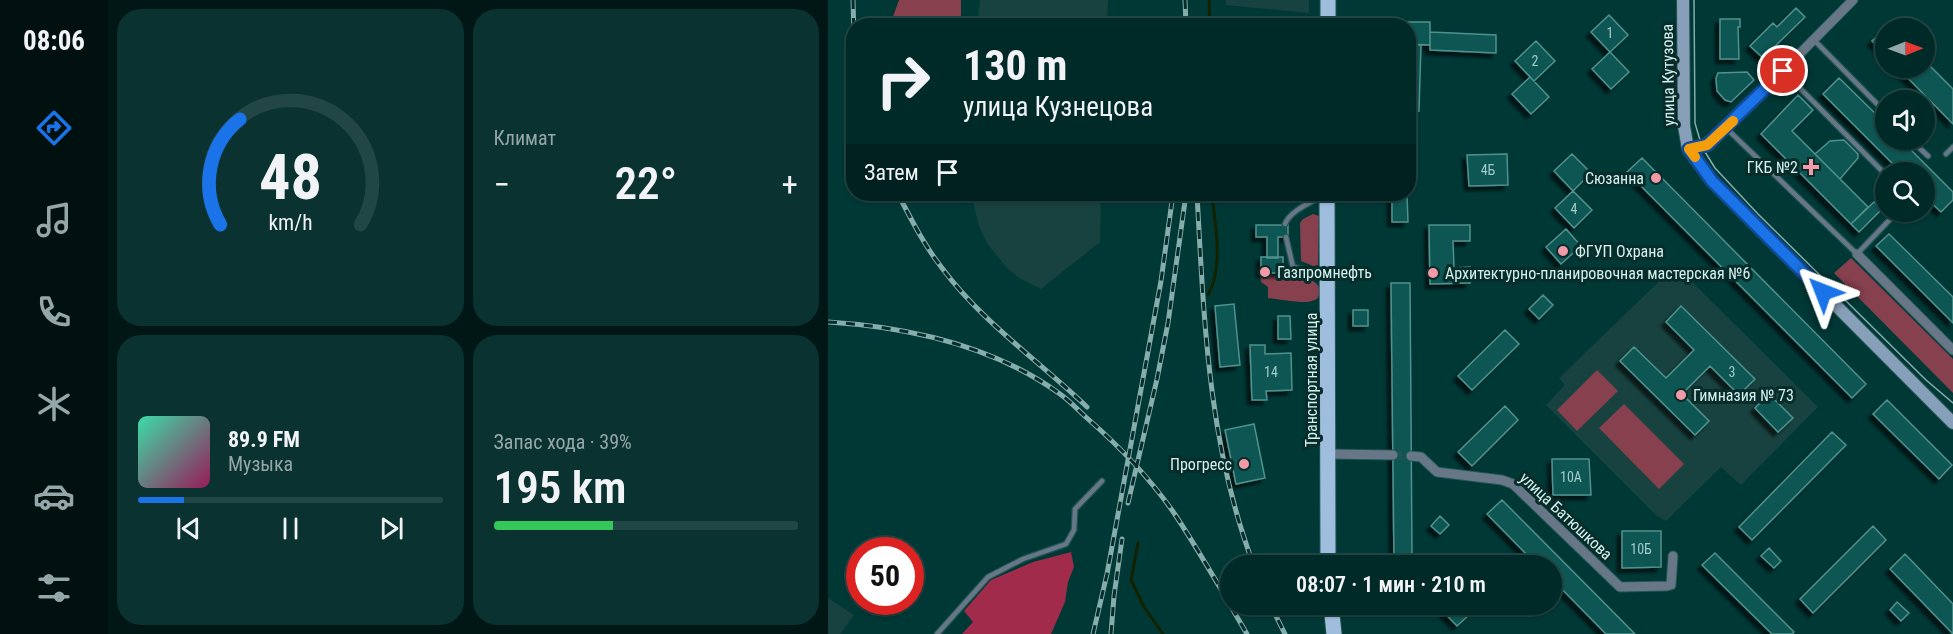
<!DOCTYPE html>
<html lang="ru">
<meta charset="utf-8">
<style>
body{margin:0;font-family:"Roboto Condensed",sans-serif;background:#0a3230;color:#f1f3f6;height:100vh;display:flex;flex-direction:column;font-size:22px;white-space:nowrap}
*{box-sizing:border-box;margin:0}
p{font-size:20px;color:#95a7a8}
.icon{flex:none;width:33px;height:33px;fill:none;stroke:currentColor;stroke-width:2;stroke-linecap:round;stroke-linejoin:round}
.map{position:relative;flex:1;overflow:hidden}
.panel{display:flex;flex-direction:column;gap:9px;padding:9px;background:#001716;width:720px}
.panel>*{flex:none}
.banner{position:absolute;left:18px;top:18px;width:570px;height:183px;border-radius:24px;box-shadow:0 2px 4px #0004,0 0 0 2px #224645;background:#002a28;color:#f1f3f6;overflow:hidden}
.needle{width:39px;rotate:89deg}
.fabs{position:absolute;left:1047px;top:18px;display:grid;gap:12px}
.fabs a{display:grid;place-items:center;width:60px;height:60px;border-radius:50%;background:#002a28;box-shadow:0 2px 4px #0004,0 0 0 2px #224645;font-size:30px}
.speed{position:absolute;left:18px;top:537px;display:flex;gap:12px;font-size:30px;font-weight:700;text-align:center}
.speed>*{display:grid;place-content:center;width:78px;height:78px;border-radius:50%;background:#002a28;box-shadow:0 2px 4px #0004,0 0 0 2px #224645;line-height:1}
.speed .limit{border:9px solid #d22;background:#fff;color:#111}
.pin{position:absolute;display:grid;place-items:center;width:51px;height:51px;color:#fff;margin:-26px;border:3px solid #fff;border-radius:50%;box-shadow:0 2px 6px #0007}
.me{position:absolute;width:66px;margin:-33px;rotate:315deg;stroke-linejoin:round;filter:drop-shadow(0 0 4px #0008)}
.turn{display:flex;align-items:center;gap:21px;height:126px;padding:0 18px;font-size:27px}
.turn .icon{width:78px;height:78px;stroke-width:2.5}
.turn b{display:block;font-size:42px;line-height:51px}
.then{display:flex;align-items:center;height:57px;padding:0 18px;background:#0003;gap:12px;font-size:22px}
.big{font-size:45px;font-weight:600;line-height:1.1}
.panel .widget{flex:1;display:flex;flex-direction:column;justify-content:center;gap:9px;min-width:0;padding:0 21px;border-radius:24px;background:#0a3230}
.panel .dial{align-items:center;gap:0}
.dial svg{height:156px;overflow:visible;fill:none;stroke:#224645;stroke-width:7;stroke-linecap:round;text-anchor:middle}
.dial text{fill:#f1f3f6;stroke:none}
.song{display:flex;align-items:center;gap:18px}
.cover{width:72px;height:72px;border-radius:9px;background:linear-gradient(135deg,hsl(160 70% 55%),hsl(330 70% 35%))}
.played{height:6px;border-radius:3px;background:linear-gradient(90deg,#1a73e8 15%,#224645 15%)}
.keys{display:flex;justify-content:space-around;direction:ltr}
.heat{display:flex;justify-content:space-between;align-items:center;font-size:33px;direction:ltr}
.charge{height:9px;border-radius:4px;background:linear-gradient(90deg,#34c759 39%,#224645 0)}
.panel .tiles{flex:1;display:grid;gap:9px;grid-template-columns:repeat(2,1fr)}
.trip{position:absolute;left:392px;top:555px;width:342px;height:60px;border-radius:30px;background:#002a28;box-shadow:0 2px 4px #0004,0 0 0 2px #224645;font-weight:600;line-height:60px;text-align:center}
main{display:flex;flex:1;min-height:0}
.menu{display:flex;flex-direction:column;width:108px;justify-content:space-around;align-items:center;background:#001110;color:#95a7a8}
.menu .icon{width:42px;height:42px}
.menu .selected{color:#1a73e8}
.menu b{font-size:27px;color:#f1f3f6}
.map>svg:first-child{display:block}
.built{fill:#18423f}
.green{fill:#87404e}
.forest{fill:#a02b4b}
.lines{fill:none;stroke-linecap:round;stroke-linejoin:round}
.stream{stroke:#132200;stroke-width:3}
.building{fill:#0b5652;stroke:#51918d;stroke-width:1.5;filter:url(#shadow)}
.street-tunnel{stroke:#205452;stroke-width:9;stroke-dasharray:9 4.5;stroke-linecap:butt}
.lane-casing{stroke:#225654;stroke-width:7}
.street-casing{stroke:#225654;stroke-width:11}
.secondary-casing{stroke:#225654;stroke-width:14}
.primary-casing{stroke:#225654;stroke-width:17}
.lane{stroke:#687787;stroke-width:4.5}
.street{stroke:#687787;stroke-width:9}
.secondary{stroke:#879fb8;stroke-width:12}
.primary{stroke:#9fbede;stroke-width:15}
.tram{stroke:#84adab;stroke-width:1.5}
.rail-casing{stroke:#84adab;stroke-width:5}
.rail{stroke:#082c2a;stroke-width:3;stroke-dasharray:9;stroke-linecap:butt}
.route-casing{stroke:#114b97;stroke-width:15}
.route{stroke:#1a73e8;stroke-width:10}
.slow{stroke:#f59e0b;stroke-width:10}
.poi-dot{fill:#f39aa8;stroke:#082c2a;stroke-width:2}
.labels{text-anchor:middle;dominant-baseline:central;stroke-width:6;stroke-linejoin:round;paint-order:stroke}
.number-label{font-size:14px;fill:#a0cbc8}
.street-label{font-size:16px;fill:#d2f2ef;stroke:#082c2a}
.poi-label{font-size:16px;fill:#d2f2ef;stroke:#082c2a;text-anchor:start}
</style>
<main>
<nav class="menu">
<b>08:06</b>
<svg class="icon selected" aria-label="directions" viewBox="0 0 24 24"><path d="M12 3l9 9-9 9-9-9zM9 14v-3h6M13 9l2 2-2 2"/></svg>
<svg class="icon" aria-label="music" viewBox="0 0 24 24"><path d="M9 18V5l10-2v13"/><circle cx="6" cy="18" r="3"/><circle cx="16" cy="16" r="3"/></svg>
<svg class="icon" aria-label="phone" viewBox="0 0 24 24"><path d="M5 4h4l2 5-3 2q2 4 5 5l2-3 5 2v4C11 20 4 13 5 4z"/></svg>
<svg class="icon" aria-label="climate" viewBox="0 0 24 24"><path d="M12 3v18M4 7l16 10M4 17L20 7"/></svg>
<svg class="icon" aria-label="car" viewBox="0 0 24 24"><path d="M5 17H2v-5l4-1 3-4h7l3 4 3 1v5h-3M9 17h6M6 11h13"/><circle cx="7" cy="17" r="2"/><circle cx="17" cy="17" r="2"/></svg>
<svg class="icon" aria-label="filters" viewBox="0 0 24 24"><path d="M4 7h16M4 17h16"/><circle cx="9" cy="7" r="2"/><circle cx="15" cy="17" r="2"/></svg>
</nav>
<section class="panel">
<div class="tiles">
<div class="widget dial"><svg viewBox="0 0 100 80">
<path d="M14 69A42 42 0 1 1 86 69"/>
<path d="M14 69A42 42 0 0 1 24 15" stroke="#1a73e8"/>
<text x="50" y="56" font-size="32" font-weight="700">48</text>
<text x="50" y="72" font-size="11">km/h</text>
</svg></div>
<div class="widget"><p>Климат</p>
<div class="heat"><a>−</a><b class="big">22°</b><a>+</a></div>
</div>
<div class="widget">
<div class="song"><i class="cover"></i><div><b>89.9 FM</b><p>Музыка</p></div></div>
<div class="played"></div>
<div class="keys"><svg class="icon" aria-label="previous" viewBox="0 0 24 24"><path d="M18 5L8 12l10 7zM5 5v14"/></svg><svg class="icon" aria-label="pause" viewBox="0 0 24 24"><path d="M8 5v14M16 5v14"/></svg><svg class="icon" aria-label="next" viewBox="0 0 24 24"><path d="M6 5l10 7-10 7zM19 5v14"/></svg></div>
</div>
<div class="widget"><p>Запас хода · 39%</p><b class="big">195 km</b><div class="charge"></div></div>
</div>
</section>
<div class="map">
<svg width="1125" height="634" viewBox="0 0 1125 634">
<defs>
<filter id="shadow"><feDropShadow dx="-4.5" dy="4.5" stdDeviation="1.5" flood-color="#0009"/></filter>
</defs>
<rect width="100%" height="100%" fill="#003836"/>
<path class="built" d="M152 0H280L279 25H149Z
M398 0H481V13L398 5Z
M143 194H273L272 242 213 289 191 278 178 267 159 243 151 226Z
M845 268 853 271 990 407 913 485 893 467 838 521 829 516 718 405 737 385 731 378Z
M0 598 26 615 12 634H0Z"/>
<path class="green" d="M71 0H133V15L131 25H60L63 22Z
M485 214 491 216 490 265 485 266 473 261 472 223 475 219Z
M1023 258 1125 359V393L1006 273Z
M459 272C469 275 497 280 491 295 490 299 487 300 484 301 474 304 452 299 440 298V287L433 282 432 276 456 275Z
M769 370 790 391 749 431 729 410Z
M796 404 856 464 831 489 771 428Z"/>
<path class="forest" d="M243 552 246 567 240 582 237 602 223 634H134L145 622 136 611 163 580 205 562Z"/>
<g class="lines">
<path class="stream" d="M381 0 382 26
M380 295C396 266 387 225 384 194
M310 543 303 580 316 607 335 634"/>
</g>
<path class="building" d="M968 8 977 17 935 58 922 46 945 23 949 27Z
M781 15 800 35 782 52 763 32Z
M892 19H912V27H910L911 59H892Z
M562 22H602V45L580 44V26H562Z
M1062 24 1066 28H1058V55L1044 41Z
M602 32 668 35V53L602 50Z
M708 41 727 61 706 81 687 61Z
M580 45H593L591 111H580Z
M782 52 801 72 783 89 764 69Z
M1096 60 1125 89V124L1070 68H1096Z
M919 72 926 80 903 102 897 100 889 91 888 78 890 73Z
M702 77 721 97 703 114 684 94Z
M1011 78 1058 124V140H1073L1125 192V200L1113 212 1096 196V172H1073L995 94Z
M970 95 985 110 964 131 1040 207 1023 224 933 134Z
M1016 140 1030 154V158L1012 179 987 154 1002 141Z
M679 154 680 185 641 186 639 155Z
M744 154 763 173 745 191 726 171Z
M814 158 1038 384 1024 398 799 172Z
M745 191 764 210 746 228 727 208Z
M564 194H579L580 222H564Z
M1046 202 1054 209 1031 232 1023 224Z
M428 225H460V237H450V258H439V237H428Z
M601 225H642V241H625L626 268 642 267V283L602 284Z
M738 229 753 246 733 264 718 247Z
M1061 234 1125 297V323L1048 246Z
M433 257H455V273H433Z
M563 283H582L584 553 566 562Z
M715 295 725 305 711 319 701 309Z
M406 304 412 365 392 367 387 306Z
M853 306 927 379 911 395 882 366 854 394 881 421 867 435 792 361 806 347 838 378 866 350 838 322Z
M525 310H540V326H525Z
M450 316H462L463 339H450Z
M677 330 691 344 644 390 630 376Z
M422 345H437V354L463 353 464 390 438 391 439 400H424Z
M941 394 965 418 950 432 927 408Z
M1059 400 1124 465 1111 479 1045 414Z
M677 406 690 420 644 466 630 452Z
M426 424 437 478 408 484 397 430Z
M1004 432 1018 445 924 540 911 527Z
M724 459H761L763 495H725Z
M674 500 807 634H778L723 578V566H710L659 514Z
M612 516 621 525 612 534 603 526Z
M1045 526 1058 540 985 613 972 599Z
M794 531H833V567L794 568Z
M941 548 953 561 946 568 933 556Z
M887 553 966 632 964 634H944L874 565Z
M529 554H553V566H529Z
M584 554 596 566H570L566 562Z
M1077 554 1125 604V634L1062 569Z
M1069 602 1081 613 1073 621 1062 610Z
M608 604H635L643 613 629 626Z"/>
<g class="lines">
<path class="street-tunnel" d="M565 455 583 456"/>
<defs>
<path id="lane" d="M986 40 1058 113
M955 71 1058 175
M898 128 1029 254 1069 212
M1083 140 1100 156
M1118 154 1125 147
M457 224C462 211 482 203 494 196
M458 237 465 267 496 275
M109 634 160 577 195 559 238 544 246 530 247 509 274 481"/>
<path id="street" d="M860 149 879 145 898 128 1025 0
M1029 254 1125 350
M501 454 565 455
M583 456 593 457 609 472 674 480 685 484 792 587 839 586 843 585 845 556"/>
<path id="secondary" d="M855 0 856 126 860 149 884 181 1125 423"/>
<path id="primary" d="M500 26V0
M499 194 500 566
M503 604 506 634"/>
</defs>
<use href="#lane" class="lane-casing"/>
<use href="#street" class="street-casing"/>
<use href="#secondary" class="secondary-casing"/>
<use href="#primary" class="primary-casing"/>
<use href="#lane" class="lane"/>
<use href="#street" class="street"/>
<use href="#secondary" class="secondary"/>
<use href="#primary" class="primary"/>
<path class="tram" d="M866 0 867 123 874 147 887 168 930 214 1098 380 1125 403"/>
<defs>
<path id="rail" d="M25 0 26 36
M357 0 358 26
M70 194C83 219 96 245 114 268 154 322 211 361 259 407
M369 194C376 320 380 445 426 566
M0 322C80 327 166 346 232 394 242 401 251 411 260 419 292 447 321 477 346 513 372 552 395 593 419 634
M300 503 329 379 340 323 358 194
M442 604 457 634
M265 634 279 574 333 281 345 194
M283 634 286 596 294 539"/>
</defs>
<use href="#rail" class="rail-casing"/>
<use href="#rail" class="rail"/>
</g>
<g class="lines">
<defs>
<path id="route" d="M955 71 879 145 861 149 884 181 995 292"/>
</defs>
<use href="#route" class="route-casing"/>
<use href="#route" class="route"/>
<path class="slow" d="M867 157 861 149 879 145 905 121"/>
</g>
<g class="poi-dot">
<path d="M980 158h6v6h6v6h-6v6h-6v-6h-6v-6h6z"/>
<circle cx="828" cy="178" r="6"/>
<circle cx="735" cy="251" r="6"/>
<circle cx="437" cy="272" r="6"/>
<circle cx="605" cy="273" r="6"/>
<circle cx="853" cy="395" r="6"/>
<circle cx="416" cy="464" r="6"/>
</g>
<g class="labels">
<g class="number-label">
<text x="782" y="33">1</text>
<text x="707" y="61">2</text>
<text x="660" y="170">4Б</text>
<text x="746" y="209">4</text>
<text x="443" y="372">14</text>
<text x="904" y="372">3</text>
<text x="743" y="477">10А</text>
<text x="813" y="549">10Б</text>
</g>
<g class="street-label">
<text transform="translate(840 75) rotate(-91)">улица Кутузова</text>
<text transform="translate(483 380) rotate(-90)">Транспортная улица</text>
<text transform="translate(738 516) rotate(43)">улица Батюшкова</text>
</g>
<g class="poi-label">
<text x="970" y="167" text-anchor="end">ГКБ №2</text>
<text x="816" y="178" text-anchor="end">Сюзанна</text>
<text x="747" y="251">ФГУП Охрана</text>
<text x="449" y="272">Газпромнефть</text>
<text x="617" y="273">Архитектурно-планировочная мастерская №6</text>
<text x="865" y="395">Гимназия № 73</text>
<text x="404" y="464" text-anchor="end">Прогресс</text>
</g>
</g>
</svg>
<div class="fabs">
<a><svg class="needle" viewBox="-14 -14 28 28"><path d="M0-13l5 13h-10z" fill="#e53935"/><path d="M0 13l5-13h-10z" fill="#95a7a8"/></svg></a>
<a><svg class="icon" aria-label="sound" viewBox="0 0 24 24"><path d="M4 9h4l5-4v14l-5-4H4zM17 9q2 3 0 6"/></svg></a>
<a><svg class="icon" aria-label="search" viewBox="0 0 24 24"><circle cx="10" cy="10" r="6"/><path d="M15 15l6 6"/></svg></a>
</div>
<div class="speed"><div class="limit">50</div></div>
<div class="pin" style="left:955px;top:71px;background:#d93025"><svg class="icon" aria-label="arrive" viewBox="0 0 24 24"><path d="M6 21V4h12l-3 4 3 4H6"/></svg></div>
<svg class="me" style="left:995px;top:292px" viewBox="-20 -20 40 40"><path d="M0-17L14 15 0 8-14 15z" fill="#1a73e8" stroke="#fff" stroke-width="4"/></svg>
<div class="trip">08:07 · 1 мин · 210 m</div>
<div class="banner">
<div class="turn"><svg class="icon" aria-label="right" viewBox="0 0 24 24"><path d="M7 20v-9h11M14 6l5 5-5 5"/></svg><div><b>130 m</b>улица Кузнецова</div></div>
<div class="then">Затем<svg class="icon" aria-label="arrive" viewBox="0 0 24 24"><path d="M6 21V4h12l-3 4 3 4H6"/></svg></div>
</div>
</div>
</main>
